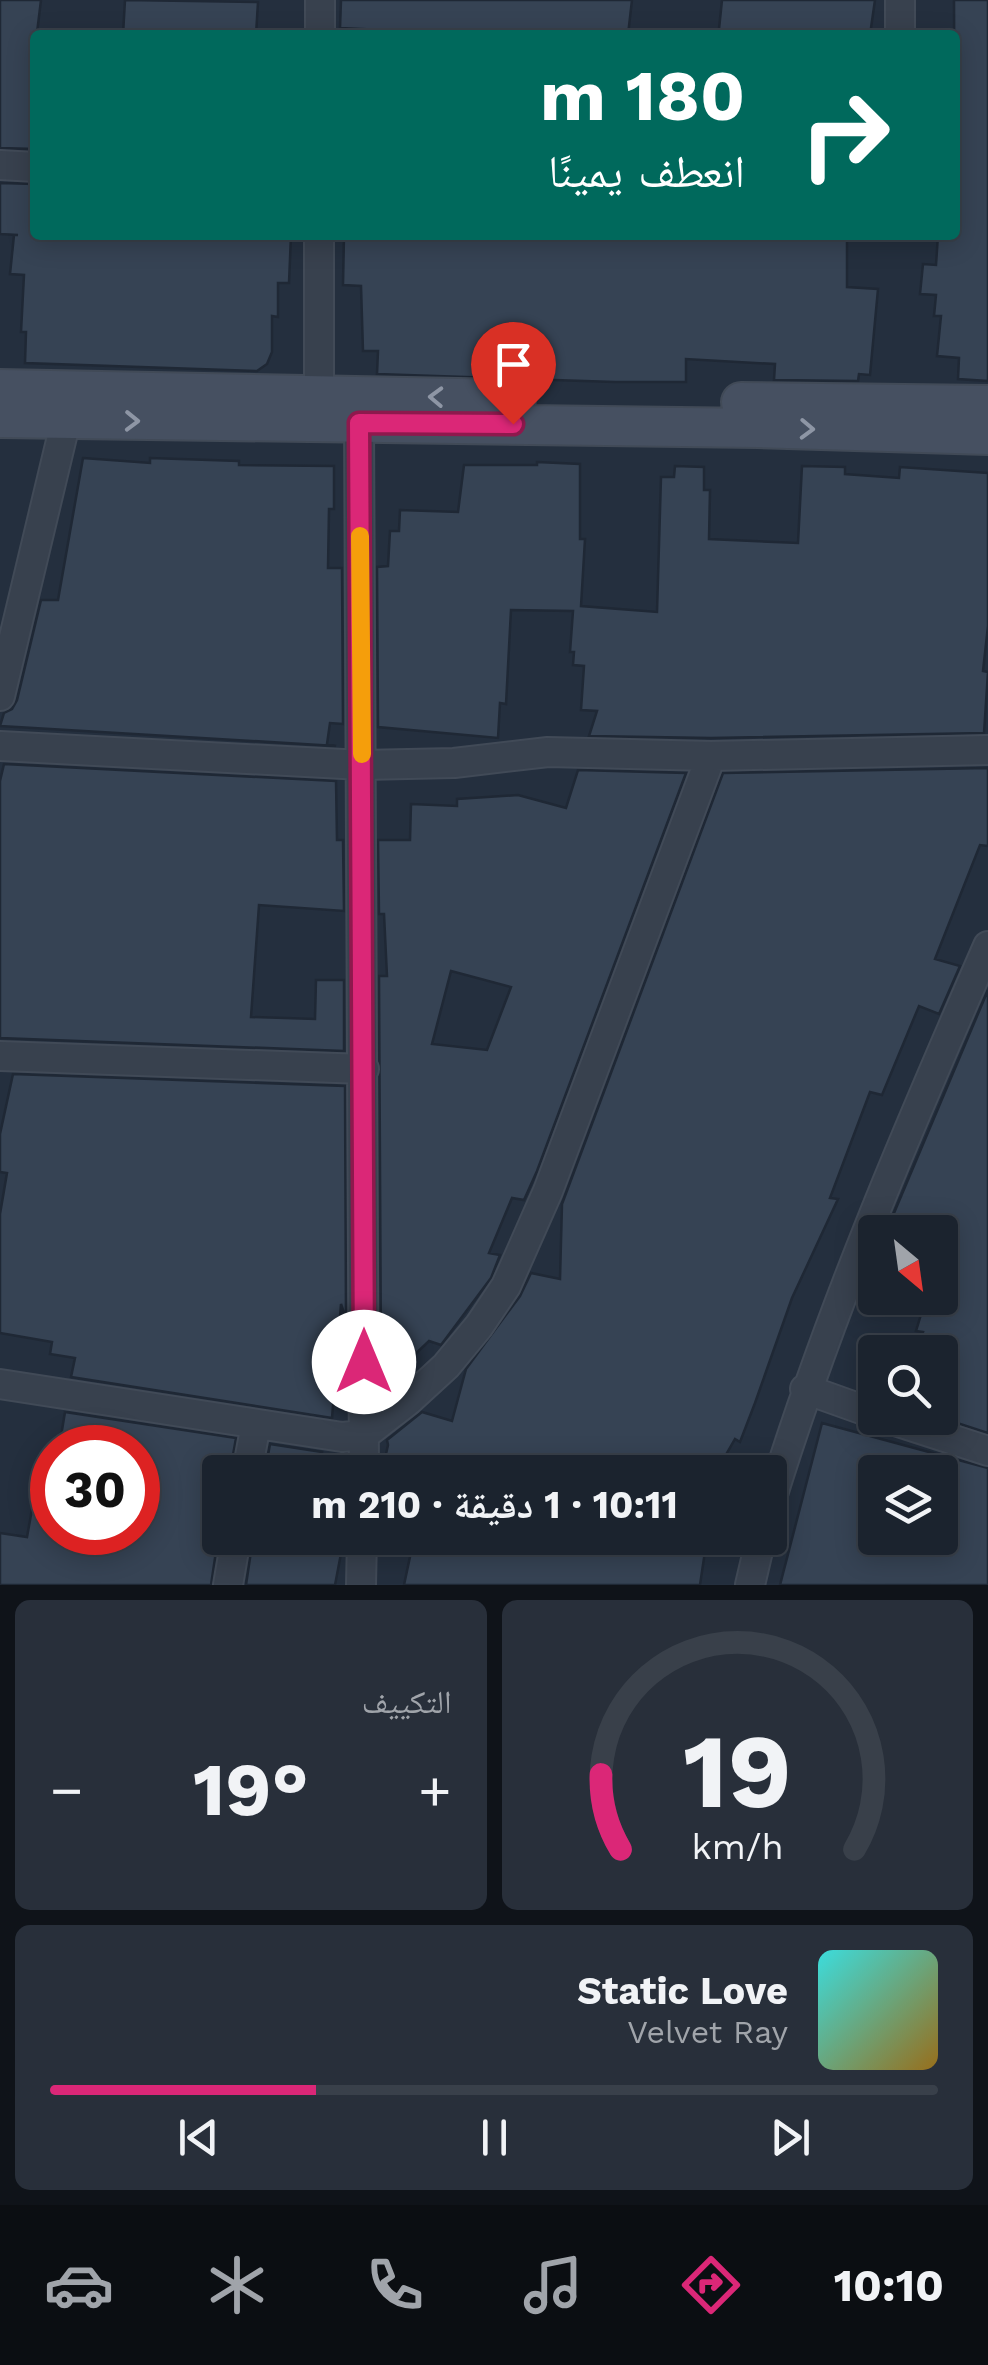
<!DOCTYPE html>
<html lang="ar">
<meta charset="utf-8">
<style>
body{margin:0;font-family:"Work Sans","Noto Naskh Arabic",sans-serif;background:#282f3a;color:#f1f3f6;direction:rtl;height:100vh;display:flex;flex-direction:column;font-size:38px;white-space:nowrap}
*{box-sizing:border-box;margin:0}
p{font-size:32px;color:#a0a4aa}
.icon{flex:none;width:55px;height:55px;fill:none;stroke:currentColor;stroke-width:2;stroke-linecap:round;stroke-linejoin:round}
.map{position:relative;height:1585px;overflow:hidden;direction:ltr}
.details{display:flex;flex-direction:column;gap:15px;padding:15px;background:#0f1319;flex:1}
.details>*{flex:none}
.hud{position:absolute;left:30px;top:30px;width:930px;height:210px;border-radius:10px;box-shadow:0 5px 25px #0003,0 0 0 2px #39404a;direction:rtl;background:#00695c;color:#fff;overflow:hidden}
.needle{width:65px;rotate:151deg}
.tools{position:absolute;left:858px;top:1215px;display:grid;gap:20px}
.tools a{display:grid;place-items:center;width:100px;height:100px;border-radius:10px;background:#1b232e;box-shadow:0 5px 25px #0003,0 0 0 2px #39404a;font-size:50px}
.speed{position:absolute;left:30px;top:1425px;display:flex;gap:20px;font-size:50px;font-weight:700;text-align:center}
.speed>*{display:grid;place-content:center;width:130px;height:130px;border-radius:50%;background:#1b232e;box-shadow:0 5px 25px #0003,0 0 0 2px #39404a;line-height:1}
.speed .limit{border:15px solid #d22;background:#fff;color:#111}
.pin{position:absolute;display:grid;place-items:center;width:85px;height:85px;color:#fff;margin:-102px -42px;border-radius:50% 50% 50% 0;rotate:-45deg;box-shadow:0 0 10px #0007}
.pin .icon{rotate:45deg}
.me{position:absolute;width:110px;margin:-55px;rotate:0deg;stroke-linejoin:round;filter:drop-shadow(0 0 8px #0008)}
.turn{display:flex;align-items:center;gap:35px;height:210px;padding:0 50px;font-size:45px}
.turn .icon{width:130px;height:130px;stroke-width:2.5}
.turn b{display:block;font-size:70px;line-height:85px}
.big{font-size:75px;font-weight:700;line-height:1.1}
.details .widget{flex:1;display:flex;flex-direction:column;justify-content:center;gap:15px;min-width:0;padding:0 35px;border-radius:15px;background:#282f3a}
.details .dial{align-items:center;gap:0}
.dial svg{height:260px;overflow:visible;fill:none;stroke:#39404a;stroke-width:7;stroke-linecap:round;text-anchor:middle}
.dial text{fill:#f1f3f6;stroke:none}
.song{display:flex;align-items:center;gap:30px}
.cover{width:120px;height:120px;border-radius:15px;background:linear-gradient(135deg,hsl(180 70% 55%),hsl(40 70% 35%))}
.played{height:10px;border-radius:5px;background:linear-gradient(90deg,#db2777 30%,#39404a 30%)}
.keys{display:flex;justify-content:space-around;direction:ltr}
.heat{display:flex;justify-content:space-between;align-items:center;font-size:55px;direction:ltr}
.details .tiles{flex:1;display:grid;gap:15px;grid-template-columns:1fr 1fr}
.widget:last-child{grid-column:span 2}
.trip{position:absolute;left:202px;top:1455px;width:585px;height:100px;border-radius:10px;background:#1b232e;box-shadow:0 5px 25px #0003,0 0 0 2px #39404a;font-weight:700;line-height:100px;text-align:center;direction:rtl}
.menu{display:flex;height:160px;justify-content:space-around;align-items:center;background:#0b0e12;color:#a0a4aa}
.menu .icon{width:70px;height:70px}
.menu .on{color:#db2777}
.menu b{font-size:45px;color:#f1f3f6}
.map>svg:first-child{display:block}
.building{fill:#364354;stroke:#1f2835;stroke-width:2.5;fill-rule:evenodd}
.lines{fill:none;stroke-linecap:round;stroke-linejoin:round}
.street-casing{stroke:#414a57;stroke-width:32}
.secondary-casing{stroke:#414a57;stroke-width:42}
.street{stroke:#38414e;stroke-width:28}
.secondary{stroke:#465061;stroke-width:38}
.oneway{stroke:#8e96a5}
.route-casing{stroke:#8e194d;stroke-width:25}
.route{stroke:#db2777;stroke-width:18}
.slow{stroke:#f59e0b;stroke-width:18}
</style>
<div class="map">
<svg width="988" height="1585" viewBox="0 0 988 1585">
<rect width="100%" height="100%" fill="#242f3e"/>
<path class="building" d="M0 0H41L32 74H35V149L0 148Z
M125 0 258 2 256 35H123Z
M341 0H632L628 35H417L402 34V31L340 28Z
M722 0H875L870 35H760L719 29Z
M954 0H988V381L958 379 959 358 937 356 941 316H934L936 295 920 294 923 264 936 265 938 235H955Z
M0 183 35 184V235H291L289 283H278V317L272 316V352L267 364 257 371 25 363 26 332H21L24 275 10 274 14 235H18L0 234Z
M344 235H847V287L878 289 870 375 859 374 858 381 774 380 775 364 686 359V382H615L377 374 378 351H363L361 286 343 285Z
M83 458 150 463V458L239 461V465L334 466V509H329L328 568H342L343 724 330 723 327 744 336 746 0 726 4 713 12 709 17 700 41 600H58Z
M537 462 580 464V539H585L581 606 657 612 661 477H674L675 466 704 467V490H710L709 539 798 543 802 466 845 467V474L899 478 900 467 988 473V626L983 671 988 672 984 733 711 738 589 736 597 711 581 710 584 666 573 665 574 652H570L573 611 511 610 506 704 500 703 498 738 378 727 377 567 388 566 390 531H399L400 510 458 512 464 465H537Z
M4 764 336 781 337 840H343L344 911 259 905 251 1017 315 1019 316 980H344V1051L0 1038V781Z
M988 768V846L980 845 935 959 960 966 939 1014 919 1006 882 1095 870 1092 830 1198 838 1199 792 1298 755 1403 740 1442 735 1439 716 1472H567L540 1467 539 1472H382L388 1445 387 1440 422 1412 452 1421 466 1369 520 1296 531 1273 560 1279 562 1204 723 773Z
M578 770 686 773 537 1171 524 1200 512 1198 489 1253 500 1255 491 1278 441 1345 429 1341 406 1363 381 1360 379 976H387L384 914H379L378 840H410L411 804 457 806V799L518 795 566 808ZM451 971 511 987 487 1050 432 1044Z
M988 990V1433L954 1422 958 1406 940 1400V1352H916L923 1332 916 1331 926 1298H940V1232H886Z
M13 1074 345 1086 346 1319 341 1304 332 1418 71 1377 75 1358 50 1354 52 1342 0 1333V1214L7 1173 0 1172V1134Z
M65 1412 236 1438 230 1472H217L202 1538H218L211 1585H0V1533L27 1537 38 1476 52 1477V1532H138V1448H59Z
M822 1423 988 1468V1585H780ZM875 1472H940V1538H870L875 1517Z
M270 1444 322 1452 318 1472H265Z
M253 1538H344L335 1585H246Z
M414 1538H707L700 1585H404Z"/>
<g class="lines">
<defs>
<path id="street" d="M320 35V0
M900 35V0
M0 165 35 167
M319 235V394
M359 423 364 1472
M0 696 66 420
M0 746 362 765 454 763 548 752 711 756 988 750
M0 1056 364 1069
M0 1384 342 1437 364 1435 409 1400 446 1366 479 1326 506 1286 548 1191 711 756
M805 1389 875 1414
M886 1418 988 1451
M247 1472 256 1424
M770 1504C829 1312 908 1129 988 946
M228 1585 236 1538
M361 1585 362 1538
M750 1585 761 1538"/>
<path id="secondary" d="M0 389 516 399
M741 402 988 405
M0 418 757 428 988 435"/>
</defs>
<use href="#street" class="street-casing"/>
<use href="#secondary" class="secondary-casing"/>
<use href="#street" class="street"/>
<use href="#secondary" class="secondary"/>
</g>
<defs><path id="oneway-chevron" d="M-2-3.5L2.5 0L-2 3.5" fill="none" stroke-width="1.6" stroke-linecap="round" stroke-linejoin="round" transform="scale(2.5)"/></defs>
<g class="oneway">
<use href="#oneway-chevron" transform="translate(436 397) rotate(-178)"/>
<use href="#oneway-chevron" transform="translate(132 421) rotate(1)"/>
<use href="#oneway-chevron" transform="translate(807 429) rotate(2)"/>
</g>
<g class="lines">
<defs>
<path id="route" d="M364 1362 359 423 513 424"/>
</defs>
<use href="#route" class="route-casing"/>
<use href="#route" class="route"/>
<path class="slow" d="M360 536 362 754"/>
</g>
</svg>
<div class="tools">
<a><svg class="needle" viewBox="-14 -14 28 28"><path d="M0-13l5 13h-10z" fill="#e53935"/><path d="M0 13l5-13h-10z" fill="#a0a4aa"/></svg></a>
<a><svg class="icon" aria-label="search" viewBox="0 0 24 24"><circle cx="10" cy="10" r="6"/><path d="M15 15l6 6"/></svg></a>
<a><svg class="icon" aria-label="layers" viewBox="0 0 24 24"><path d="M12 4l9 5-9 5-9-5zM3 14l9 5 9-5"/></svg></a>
</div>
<div class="speed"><div class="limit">30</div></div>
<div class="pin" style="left:513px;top:424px;background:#d93025"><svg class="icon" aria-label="arrive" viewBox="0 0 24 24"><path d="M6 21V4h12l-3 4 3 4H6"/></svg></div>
<svg class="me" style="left:364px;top:1362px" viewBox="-20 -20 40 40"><circle r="19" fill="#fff"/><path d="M0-13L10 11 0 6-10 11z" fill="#db2777"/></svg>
<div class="trip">10:11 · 1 دقيقة · 210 m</div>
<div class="hud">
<div class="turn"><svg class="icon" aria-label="right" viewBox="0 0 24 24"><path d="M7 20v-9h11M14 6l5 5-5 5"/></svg><div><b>180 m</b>انعطف يمينًا</div></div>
</div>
</div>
<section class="details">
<div class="tiles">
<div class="widget dial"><svg viewBox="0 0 100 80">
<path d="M14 69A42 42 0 1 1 86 69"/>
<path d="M14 69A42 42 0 0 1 8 46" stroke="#db2777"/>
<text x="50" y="56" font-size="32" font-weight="700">19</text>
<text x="50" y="72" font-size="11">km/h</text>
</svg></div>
<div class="widget"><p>التكييف</p>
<div class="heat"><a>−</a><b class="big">19°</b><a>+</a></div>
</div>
<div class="widget">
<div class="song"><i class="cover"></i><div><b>Static Love</b><p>Velvet Ray</p></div></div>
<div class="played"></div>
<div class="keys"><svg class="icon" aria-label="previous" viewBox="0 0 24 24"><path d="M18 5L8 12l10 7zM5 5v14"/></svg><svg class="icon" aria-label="pause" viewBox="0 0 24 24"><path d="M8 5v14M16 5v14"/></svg><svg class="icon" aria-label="next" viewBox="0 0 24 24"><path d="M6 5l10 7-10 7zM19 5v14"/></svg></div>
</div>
</div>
</section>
<nav class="menu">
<b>10:10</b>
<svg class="icon on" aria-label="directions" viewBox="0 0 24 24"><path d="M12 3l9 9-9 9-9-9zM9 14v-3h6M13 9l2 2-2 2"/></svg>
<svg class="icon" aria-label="music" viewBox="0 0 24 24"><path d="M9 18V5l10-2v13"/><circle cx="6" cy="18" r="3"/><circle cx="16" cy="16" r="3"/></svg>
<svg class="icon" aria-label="phone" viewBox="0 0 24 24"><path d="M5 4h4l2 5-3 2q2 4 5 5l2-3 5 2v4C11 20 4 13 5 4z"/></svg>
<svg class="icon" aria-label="climate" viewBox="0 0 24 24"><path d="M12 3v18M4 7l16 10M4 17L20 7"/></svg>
<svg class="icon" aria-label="car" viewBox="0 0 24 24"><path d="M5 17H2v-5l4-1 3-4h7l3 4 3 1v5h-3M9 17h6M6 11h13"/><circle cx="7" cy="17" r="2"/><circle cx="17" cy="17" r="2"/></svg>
</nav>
